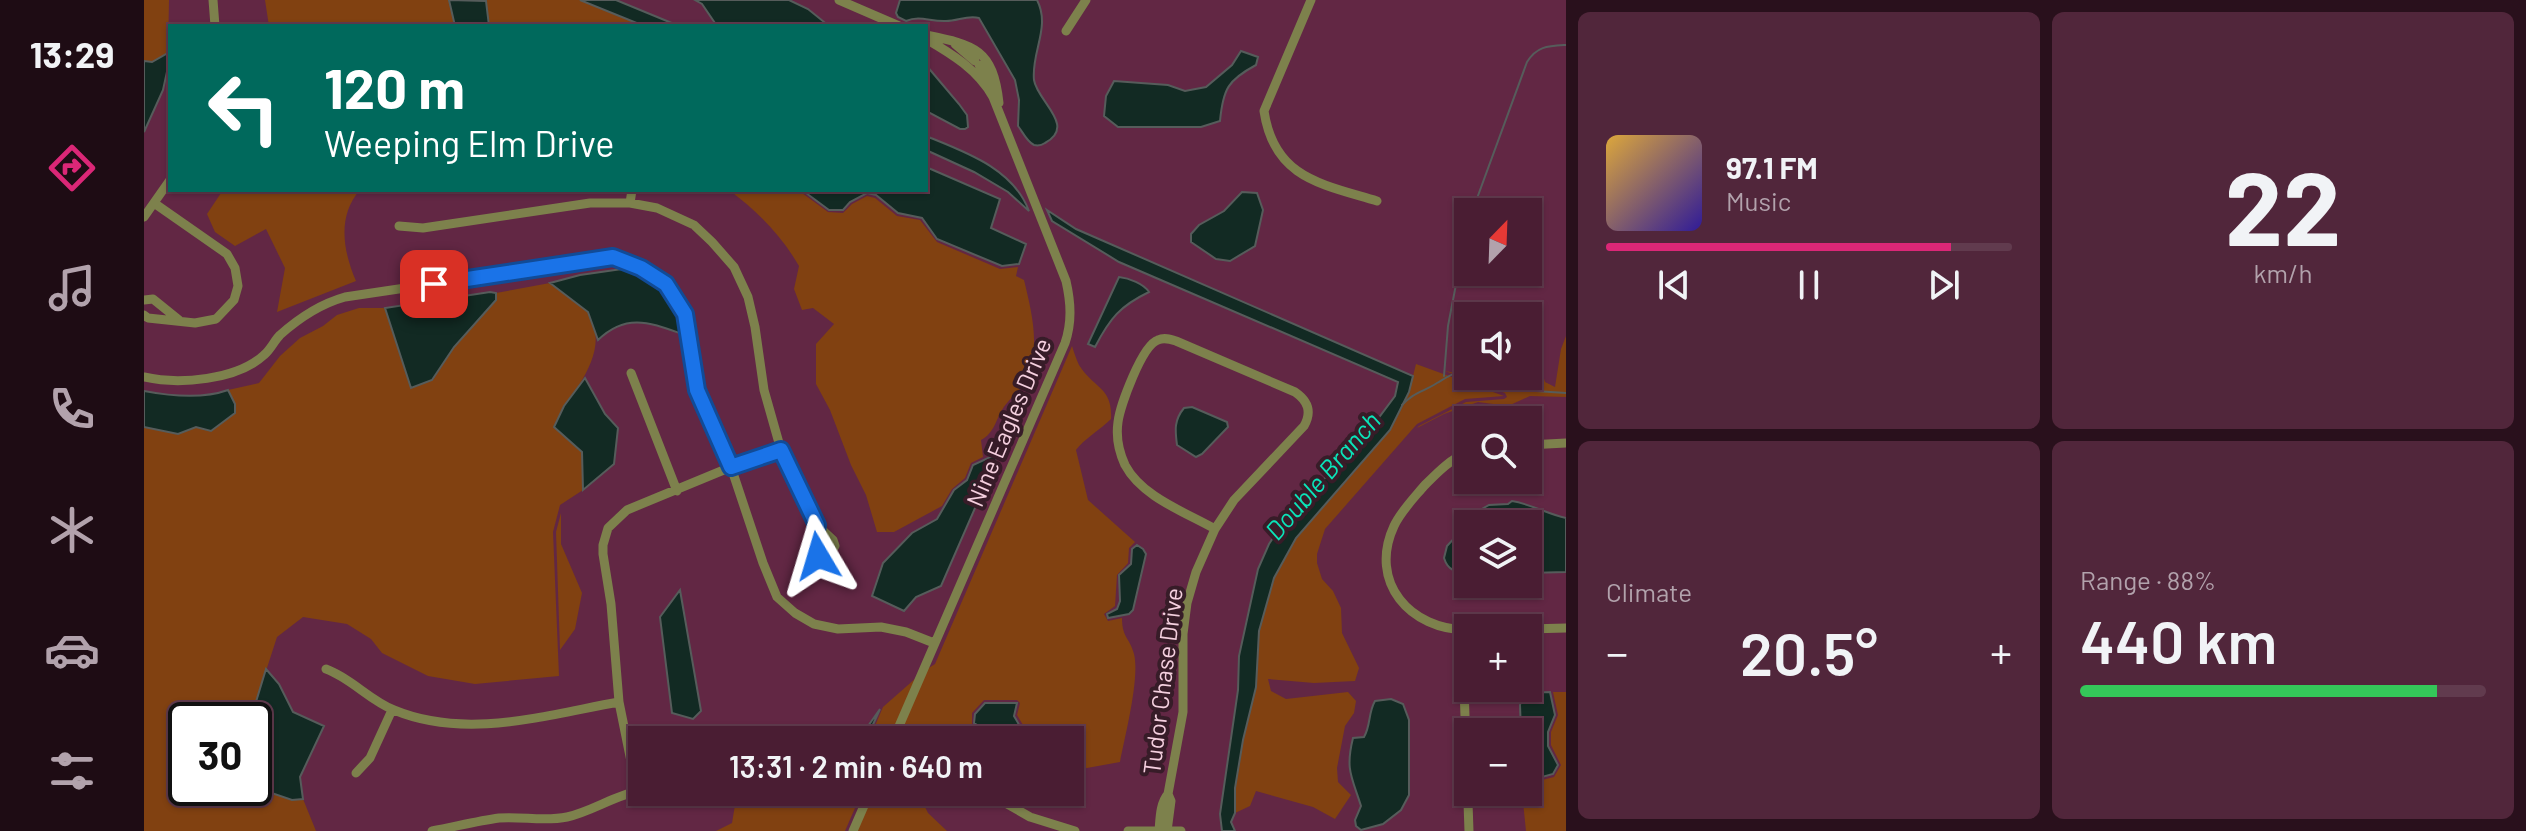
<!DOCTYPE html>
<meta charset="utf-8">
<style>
body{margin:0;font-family:Barlow,sans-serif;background:#51263b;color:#f1f3f6;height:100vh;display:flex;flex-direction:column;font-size:30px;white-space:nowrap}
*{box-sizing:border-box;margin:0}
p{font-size:26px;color:#b2a2ac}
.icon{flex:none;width:44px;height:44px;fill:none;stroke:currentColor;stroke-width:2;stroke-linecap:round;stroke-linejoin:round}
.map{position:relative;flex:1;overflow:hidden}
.side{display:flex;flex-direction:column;gap:12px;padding:12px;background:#29101c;width:960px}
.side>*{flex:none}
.top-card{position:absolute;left:24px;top:24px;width:760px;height:168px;border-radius:0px;box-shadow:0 2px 6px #0004,0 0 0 2px #613b4e;background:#00695c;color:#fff;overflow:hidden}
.needle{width:52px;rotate:23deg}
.controls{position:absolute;left:1310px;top:198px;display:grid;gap:16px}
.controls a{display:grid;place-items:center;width:88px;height:88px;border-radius:0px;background:#4a1d33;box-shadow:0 2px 6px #0004,0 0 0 2px #613b4e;font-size:40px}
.speed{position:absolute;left:24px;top:702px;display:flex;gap:16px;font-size:40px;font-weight:700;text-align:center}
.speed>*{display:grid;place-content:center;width:104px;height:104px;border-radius:50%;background:#4a1d33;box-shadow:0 2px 6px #0004,0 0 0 2px #613b4e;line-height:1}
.speed .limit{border:4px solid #111;border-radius:12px;background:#fff;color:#111}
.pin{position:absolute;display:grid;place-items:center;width:68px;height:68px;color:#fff;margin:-34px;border-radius:16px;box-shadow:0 4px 12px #0006}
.me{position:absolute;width:88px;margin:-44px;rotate:353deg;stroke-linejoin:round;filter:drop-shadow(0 0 6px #0008)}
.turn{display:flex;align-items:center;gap:28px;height:168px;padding:0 24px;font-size:36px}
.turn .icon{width:104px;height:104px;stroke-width:2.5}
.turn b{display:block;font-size:56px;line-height:68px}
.big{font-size:60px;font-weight:600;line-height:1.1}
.side .tile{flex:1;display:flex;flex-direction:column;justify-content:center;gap:12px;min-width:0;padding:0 28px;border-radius:12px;background:#51263b}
.side .dial{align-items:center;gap:0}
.dial b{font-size:104px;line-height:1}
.song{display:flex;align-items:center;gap:24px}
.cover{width:96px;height:96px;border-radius:12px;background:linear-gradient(135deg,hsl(40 70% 55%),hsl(250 70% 35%))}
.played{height:8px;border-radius:4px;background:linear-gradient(90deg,#db2777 85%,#613b4e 85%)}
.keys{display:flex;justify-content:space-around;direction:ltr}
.heat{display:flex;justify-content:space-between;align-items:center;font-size:44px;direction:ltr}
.charge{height:12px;border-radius:6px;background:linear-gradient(90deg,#34c759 88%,#613b4e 0)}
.side .tiles{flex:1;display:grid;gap:12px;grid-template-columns:repeat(2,1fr)}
.trip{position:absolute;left:484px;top:726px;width:456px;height:80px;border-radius:0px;background:#4a1d33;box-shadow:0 2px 6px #0004,0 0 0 2px #613b4e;font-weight:600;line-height:80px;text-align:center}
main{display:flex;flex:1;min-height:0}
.tabs{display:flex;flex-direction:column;width:144px;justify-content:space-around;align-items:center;background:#1e0c14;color:#b2a2ac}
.tabs .icon{width:56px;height:56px}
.tabs .active{color:#db2777}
.tabs b{font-size:36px;color:#f1f3f6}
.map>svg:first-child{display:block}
.green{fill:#814111}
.water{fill:#122a23;stroke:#565c5b;stroke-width:2}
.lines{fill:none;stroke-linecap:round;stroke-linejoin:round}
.stream{stroke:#565c5b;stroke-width:2}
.minor{stroke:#7d814c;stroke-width:9}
.route-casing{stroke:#114b97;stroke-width:20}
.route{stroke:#1a73e8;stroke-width:14}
.labels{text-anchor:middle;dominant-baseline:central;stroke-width:8;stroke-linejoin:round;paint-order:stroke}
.street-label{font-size:24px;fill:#f5d0df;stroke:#371c28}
.water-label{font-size:26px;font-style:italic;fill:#0ae4b9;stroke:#371c28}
</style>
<main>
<nav class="tabs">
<b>13:29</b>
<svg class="icon active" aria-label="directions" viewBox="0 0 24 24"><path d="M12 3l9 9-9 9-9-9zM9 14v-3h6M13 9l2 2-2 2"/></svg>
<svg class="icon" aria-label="music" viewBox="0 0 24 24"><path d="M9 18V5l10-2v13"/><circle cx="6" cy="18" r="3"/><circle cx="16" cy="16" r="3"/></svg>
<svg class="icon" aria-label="phone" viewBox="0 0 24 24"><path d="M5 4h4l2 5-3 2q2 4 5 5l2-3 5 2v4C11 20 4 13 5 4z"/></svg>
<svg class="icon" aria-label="climate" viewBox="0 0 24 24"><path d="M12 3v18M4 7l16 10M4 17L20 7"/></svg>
<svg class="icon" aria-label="car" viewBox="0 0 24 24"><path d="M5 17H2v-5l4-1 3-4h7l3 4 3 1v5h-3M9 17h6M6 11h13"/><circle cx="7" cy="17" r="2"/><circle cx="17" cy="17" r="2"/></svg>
<svg class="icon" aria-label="filters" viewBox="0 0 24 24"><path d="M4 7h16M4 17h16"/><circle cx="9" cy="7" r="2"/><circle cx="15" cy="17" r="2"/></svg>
</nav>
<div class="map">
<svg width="1422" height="831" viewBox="0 0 1422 831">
<rect width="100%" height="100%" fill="#622744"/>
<path class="green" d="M0 0H25L24 53 8 62 0 61Z
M121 0H436L500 26H125Z
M79 190H216C193 216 199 251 212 281L133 312 141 268 122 229 91 246 71 232 63 214Z
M585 190H654L684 212 699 213 708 204 723 196 731 198 753 216 776 220 793 242 856 269 874 267 872 276 880 280C888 313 897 348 882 380 877 391 864 399 858 410 851 422 850 433 837 440L839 457 827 463 821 478 808 489 798 506 750 532H733L722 495 707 465 686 410 672 384V344L690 324 669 308 658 310 650 289 655 266C637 235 613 211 585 190Z
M406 283C417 291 438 302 445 314 468 355 426 392 410 426L438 452 439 490 416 505 409 532 415 676 331 684 284 676 238 653 227 639 203 624 159 617 133 637 111 705 101 720H42V788L110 787 147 800 159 799 172 831H0V427L34 434 52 427 91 404 84 390 115 383 136 356 156 338 179 326 193 315 215 308H241L267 387 289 380 310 347 352 300V293Z
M1422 336V397L1386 396 1364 406 1334 402 1300 414 1273 428 1275 426 1322 402 1360 399 1363 397 1361 393 1301 371 1355 381 1354 376H1384V350L1393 355 1401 382 1411 387 1417 349Z
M928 346C930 352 932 359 935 365 949 388 969 387 967 419 957 429 939 440 932 450L944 500 991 542 985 548 984 563 973 575 971 606 960 614 964 621 978 618C978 638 986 638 990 654 996 678 981 736 976 762L943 768 926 766V740H888L873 715 876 703 873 700H840L828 713V725L819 730 811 740H761L754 737 783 669 791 664Z
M1272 364 1360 396 1321 399 1273 424 1181 529 1173 554V563L1178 579 1189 591 1197 608 1198 633 1215 668 1211 681 1170 683 1124 679 1127 691 1142 699 1204 692 1212 701 1210 713 1201 726 1193 768 1194 782 1207 795 1191 819 1169 807 1112 791 1106 806 1091 813V788L1099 740 1112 687 1115 631 1130 578 1152 538 1213 469 1265 392Z
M417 513V544L438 593 431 629 416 650 412 532Z
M772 678 745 740H725L739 707Z
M1409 692H1422V831H1382L1378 792H1384V778L1398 780 1410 777 1417 765 1407 745V732L1414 715Z
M602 792H718L701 831H539H572L588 823 591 805Z
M730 792H785L780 805 784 813 803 831H713Z"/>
<path class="water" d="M305 0 342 1 345 26H311Z
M436 0H472L535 26H500Z
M551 0H645L664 9 685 26H573L558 4Z
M756 0H893C907 27 887 52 890 80 893 101 933 126 901 143 898 145 894 146 890 145 883 142 878 131 874 126L875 100 871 80 835 18C823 15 814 21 802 21 787 22 776 15 762 21L754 17 752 13Z
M1097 51 1114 57 1112 65C1084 80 1079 89 1076 121L1057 127H974L960 116 962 96 970 81 1024 85 1041 91 1062 87 1088 65Z
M24 53 26 58 19 90 0 132V61L8 62Z
M782 65 815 104 823 115 824 127 821 129H816L782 111Z
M782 136C821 152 869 168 885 211L864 192 830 172 782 150Z
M782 167 856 199 847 228 882 244 875 264 858 266 793 239 778 218 754 213 732 195 723 193 706 202 699 210H685L658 190H782Z
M1098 192 1113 193 1119 210 1111 246 1086 261 1072 259 1047 242V234L1055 225 1080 211Z
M903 210 932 229 1269 376 1265 392 1246 430 1152 538 1130 578 1115 631 1112 687 1099 740 1091 788V813L1087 822 1091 831H1078L1076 814 1094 690 1095 656 1114 569 1125 544 1143 517 1218 440 1251 396 1254 382 975 262 908 221Z
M478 269 512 281 529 302 544 336C509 324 484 311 454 340L444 312 406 283 436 275Z
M975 277C985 278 1000 284 1005 292 976 306 966 318 951 347L944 344Z
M346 292 352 293V300L310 347 288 380 267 388 241 308Z
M441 378 461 414 474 428 470 464 439 490 438 452 410 427 420 406Z
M84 390 91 404V413L67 431 52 427 34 434 0 427V391C26 396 59 399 84 390Z
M1048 407 1083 422 1084 427 1058 454 1052 457 1033 445C1031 430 1030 420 1040 408Z
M855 453 797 586 772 597 760 611 728 596 739 563 768 533 793 519 810 490 823 480 829 465Z
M1368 501C1387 504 1403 514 1422 518V572L1384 573V524H1324V573C1312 572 1304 571 1300 558L1303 546 1336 510 1345 505 1364 504Z
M993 545 999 549 1002 554 989 610 985 614 964 618 963 614 973 609 976 601 975 575 987 564 988 549Z
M536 590 557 711 549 719 528 713 516 617Z
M122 669 135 684 149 712 180 726 156 777 159 799 148 800 110 787V720H101L111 705Z
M1406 692 1411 715 1404 732V746L1414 765 1409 774 1398 777 1384 775V732H1377L1376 705 1379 693Z
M1247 699 1259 704 1265 720V795L1257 810 1239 824 1217 830 1212 826 1211 820 1217 806C1208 777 1201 770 1209 738L1220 737C1227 725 1224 713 1231 701Z
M841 703H873L870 716 884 740H858L830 723 831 714Z
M736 709 722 740H626L622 736 659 727 724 726Z"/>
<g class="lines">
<path class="stream" d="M1328 212 1383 62C1393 46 1404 46 1422 45
M1300 376 1304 326 1324 222
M1337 376 1375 390 1422 393
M1258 405C1270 392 1279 392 1293 383 1305 376 1309 372 1324 372"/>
<path class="minor" d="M69 0 71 26
M695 0 755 26
M1167 0 1120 111C1130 178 1177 184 1233 201
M922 31 942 0
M782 35C831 45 849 49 855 103
M811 44 831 61
M835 65 844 75 849 88
M486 203 488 190
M0 217 26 180
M255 226 279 228 446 203H486L513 208 550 225 568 242 590 267 604 297 611 327 620 390 637 450 673 525 689 540 691 546 685 556 680 558 674 556 669 548 673 525
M0 300 9 299 35 320
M0 315 4 318 51 323 72 319 90 300 94 286 91 268 83 254 10 203
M487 373 533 491
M0 377C35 385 93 380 120 355 127 349 130 341 136 335 155 318 176 304 201 297L469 257 497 268 522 284 541 314 553 390 587 467 619 563 633 597 651 613 670 624 694 629 737 627 762 632 790 643
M1384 445 1422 443
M1324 452C1305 460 1294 472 1280 486 1270 498 1257 511 1250 526 1224 582 1266 630 1324 630
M1384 629 1422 628
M1318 630 1325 831
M182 669C207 678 225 700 250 710 322 740 402 715 475 702
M749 740 921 343C928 322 927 303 922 281L849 97C834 70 808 54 782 39
M212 773 226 758 248 710
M493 791 475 702 467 604 459 554V545L464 528 483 510 587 467 637 450
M580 792H588
M842 792 886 817 931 831
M288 831C310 827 333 821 355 818 378 816 400 822 423 817 449 811 471 795 498 790
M709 831 726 792
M984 831H1037
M1015 831C1016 819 1016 803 1024 794L1039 712V634L1043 603 1052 572 1071 529 1090 500 1160 426C1168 412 1164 401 1151 392L1032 341C1026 339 1020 337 1014 340 998 345 976 406 974 422 972 436 975 452 981 465 998 497 1041 512 1071 529
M1023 831 1027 801 1024 794"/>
</g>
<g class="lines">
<defs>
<path id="route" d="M290 284 469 257 497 268 522 284 541 314 553 390 587 467 637 450 673 525 669 548 674 556"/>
</defs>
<use href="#route" class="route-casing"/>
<use href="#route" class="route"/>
</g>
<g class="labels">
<g class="street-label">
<text transform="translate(864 422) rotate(-67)">Nine Eagles Drive</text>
<text transform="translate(1018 681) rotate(-83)">Tudor Chase Drive</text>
</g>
<g class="water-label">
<text transform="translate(1178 475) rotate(-49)">Double Branch</text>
</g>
</g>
</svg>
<div class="controls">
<a><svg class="needle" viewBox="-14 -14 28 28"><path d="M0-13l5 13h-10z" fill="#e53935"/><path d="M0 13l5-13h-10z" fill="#b2a2ac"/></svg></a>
<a><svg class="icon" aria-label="sound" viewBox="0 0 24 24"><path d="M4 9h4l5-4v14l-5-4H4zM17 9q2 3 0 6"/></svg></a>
<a><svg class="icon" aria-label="search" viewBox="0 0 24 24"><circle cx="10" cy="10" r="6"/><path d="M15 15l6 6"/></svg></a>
<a><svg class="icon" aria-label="layers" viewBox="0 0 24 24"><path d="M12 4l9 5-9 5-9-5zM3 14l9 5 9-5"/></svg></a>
<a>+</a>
<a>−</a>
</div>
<div class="speed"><div class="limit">30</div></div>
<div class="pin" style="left:290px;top:284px;background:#d93025"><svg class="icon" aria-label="arrive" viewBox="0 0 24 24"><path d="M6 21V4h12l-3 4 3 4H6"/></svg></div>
<svg class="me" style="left:674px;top:556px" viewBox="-20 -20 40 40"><path d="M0-17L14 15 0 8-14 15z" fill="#1a73e8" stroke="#fff" stroke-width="4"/></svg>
<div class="trip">13:31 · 2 min · 640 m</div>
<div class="top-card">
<div class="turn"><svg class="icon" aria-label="left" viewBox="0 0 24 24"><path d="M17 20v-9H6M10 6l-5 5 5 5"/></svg><div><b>120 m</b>Weeping Elm Drive</div></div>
</div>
</div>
<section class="side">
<div class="tiles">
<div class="tile">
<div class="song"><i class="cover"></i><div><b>97.1 FM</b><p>Music</p></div></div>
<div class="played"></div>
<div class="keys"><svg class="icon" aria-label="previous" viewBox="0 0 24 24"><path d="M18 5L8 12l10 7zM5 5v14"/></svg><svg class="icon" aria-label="pause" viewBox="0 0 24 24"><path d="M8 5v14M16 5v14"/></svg><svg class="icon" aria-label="next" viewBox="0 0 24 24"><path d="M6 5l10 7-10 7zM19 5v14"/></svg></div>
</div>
<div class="tile dial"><b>22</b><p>km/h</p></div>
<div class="tile"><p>Climate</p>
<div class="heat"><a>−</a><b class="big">20.5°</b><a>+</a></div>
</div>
<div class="tile"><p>Range · 88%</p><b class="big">440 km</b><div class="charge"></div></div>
</div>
</section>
</main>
